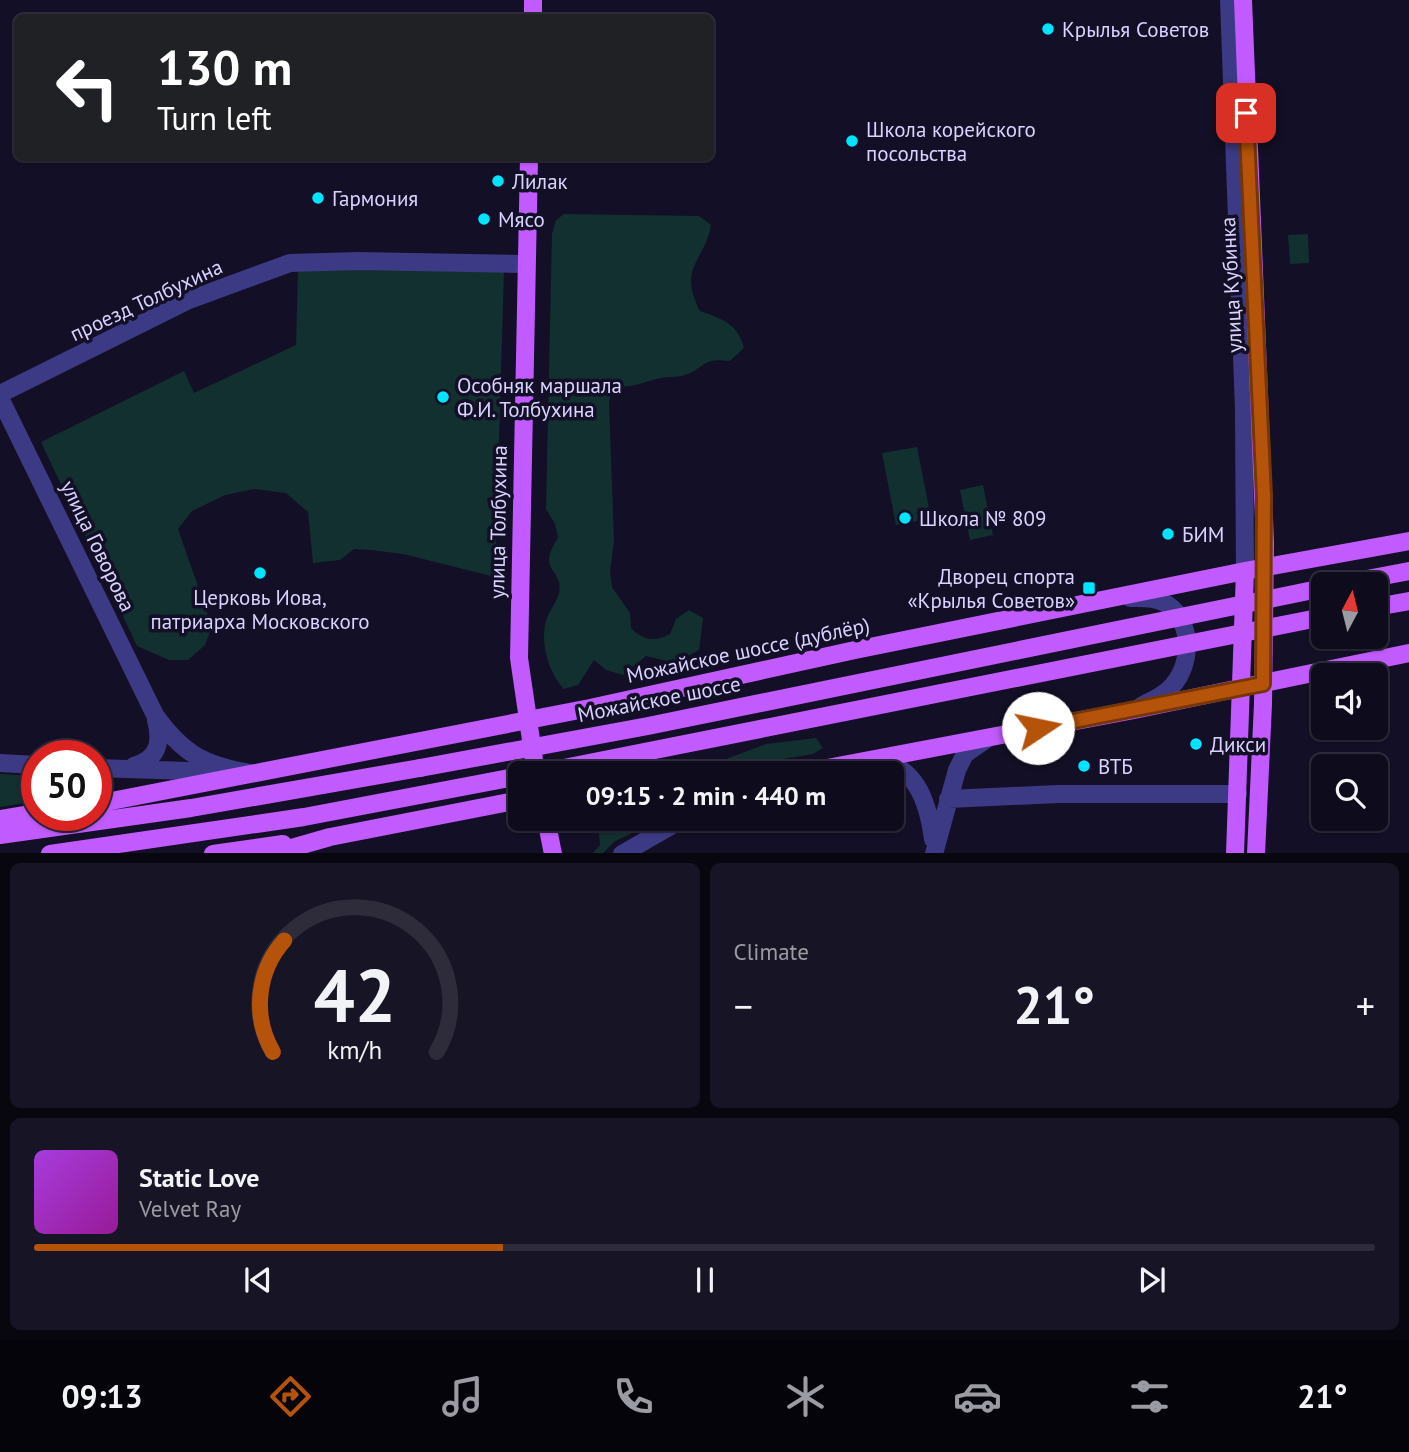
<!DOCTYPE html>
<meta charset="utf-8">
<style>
body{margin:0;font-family:"PT Sans",sans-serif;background:#171425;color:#f1f3f6;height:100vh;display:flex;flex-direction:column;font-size:26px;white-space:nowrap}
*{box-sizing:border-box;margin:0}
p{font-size:23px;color:#9b9ba3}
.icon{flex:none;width:38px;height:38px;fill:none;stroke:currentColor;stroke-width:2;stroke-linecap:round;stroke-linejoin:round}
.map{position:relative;height:853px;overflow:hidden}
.sheet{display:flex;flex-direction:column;gap:10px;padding:10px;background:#08060f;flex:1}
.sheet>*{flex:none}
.hud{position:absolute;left:14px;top:14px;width:700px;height:147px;border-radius:10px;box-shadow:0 2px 5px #0004,0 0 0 2px #2e2b3b;background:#202124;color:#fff;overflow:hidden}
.needle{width:46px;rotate:7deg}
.buttons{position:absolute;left:1311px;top:572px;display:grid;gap:14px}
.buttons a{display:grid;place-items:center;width:77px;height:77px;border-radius:10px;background:#0e0b1c;box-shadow:0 2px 5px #0004,0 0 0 2px #2e2b3b;font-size:35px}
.speed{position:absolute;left:21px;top:740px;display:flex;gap:14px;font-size:35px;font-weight:700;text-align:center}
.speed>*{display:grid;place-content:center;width:91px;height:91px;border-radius:50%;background:#0e0b1c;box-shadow:0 2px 5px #0004,0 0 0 2px #2e2b3b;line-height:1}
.speed .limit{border:10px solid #d22;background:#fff;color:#111}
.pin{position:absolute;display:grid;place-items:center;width:60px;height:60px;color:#fff;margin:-30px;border-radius:14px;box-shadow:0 4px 10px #0006}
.me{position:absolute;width:77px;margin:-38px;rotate:79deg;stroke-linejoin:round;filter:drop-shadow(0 0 5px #0008)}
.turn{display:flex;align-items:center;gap:24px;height:147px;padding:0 28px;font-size:32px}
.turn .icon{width:91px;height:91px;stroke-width:2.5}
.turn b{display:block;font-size:49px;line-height:60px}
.big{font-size:52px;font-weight:600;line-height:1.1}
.sheet .tile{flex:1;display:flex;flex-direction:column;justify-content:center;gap:10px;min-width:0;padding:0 24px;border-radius:10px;background:#171425}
.sheet .dial{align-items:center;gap:0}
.dial svg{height:182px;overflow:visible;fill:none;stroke:#2e2b3b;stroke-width:7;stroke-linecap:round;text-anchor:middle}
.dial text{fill:#f1f3f6;stroke:none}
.song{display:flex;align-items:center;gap:21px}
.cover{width:84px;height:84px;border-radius:10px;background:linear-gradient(135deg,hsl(280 70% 55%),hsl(300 70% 35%))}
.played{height:7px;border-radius:4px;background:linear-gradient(90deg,#b45309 35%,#2e2b3b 35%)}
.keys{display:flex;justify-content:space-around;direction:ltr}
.heat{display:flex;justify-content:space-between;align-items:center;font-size:38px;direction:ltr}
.sheet .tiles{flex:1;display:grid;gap:10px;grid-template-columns:1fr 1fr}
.tile:last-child{grid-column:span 2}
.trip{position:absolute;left:508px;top:761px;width:396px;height:70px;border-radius:10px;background:#0e0b1c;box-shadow:0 2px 5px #0004,0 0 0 2px #2e2b3b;font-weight:600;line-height:70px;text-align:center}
.tab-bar{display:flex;height:112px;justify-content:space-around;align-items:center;background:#06040b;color:#9b9ba3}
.tab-bar .icon{width:49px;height:49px}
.tab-bar .active{color:#b45309}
.tab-bar b{font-size:32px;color:#f1f3f6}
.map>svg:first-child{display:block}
.green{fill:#12302f}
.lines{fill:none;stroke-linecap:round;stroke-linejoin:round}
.minor{stroke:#3d3a85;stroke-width:18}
.major{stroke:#c25bff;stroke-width:18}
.major-bridge{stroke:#c25bff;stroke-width:18}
.route-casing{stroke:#753606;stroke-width:18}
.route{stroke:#b45309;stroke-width:12}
.poi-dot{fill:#00e5ff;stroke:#130f26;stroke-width:2.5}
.labels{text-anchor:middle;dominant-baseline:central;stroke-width:7;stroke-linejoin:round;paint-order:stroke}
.poi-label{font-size:21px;fill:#d9d4ff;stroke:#130f26;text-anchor:start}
.street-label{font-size:21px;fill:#d9d4ff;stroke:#130f26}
</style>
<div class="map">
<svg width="1409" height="854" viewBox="0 0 1409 854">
<rect width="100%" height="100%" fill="#130f26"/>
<path class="green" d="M564 214 699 216 711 225C705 262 677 266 700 311 722 319 738 323 744 348L730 361C701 357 706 368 685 375 675 378 666 376 657 379 641 383 632 388 614 386L609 401 614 541 610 571 612 587 630 613 631 628C644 641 654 642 670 634L676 619 689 610 703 618 699 650 675 663 646 656 623 675 606 670 594 660 578 685 564 689C548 673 539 639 547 618 550 610 557 601 559 593 564 568 535 572 558 538L555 524 546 509 552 234 556 220Z
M1308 234 1309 263 1290 264 1288 235Z
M312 266 504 271 495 577 403 554 371 550 354 549 340 560 313 563 308 512 286 493 254 489 225 495 192 511 178 529 212 626 205 645 188 660H169L137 646 41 442 184 371 194 393 296 345 298 269Z
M917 447 931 518 896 525 882 453Z
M983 485 993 535 970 540 960 490Z
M816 738 823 748 813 754 734 767 719 765 718 762 766 744Z
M0 774 37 776V801L0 807Z
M624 819H649L643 828 615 841 603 853H593L600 845 599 833Z"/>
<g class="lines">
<path class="minor" d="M1229 0 1244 410 1245 571
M0 394 189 300 290 263 358 261 526 264
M0 398 155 715C183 754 204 765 250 773
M1130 598C1143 598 1157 597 1168 605 1194 623 1192 669 1169 689 1161 697 1150 701 1141 706
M874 760C916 764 928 802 933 839
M0 763 37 765
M134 766C158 759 162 743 156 720
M96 768 219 772
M948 799 1058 794H1238
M622 854 683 819
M934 854 957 770 965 754 988 738"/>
<path class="major" d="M1243 0 1265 543 1263 704 1256 854
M533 18V0
M529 158 519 658 536 774
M1341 584 1409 571
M1376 607 1409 601
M796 774 1134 710 1409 653
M96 804 590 708 855 650 1245 571 1409 541
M0 819 37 813
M546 819 553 854
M0 835 191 808 420 768
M50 854 304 817 520 776
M213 854 283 844
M271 854 330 837 520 800
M1235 854 1245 571"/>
<path class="major-bridge" d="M420 768 648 726 1323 588
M534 774 1323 617"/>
</g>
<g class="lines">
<defs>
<path id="route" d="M1038 728 1263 684 1264 496 1246 113"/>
</defs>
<use href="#route" class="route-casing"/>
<use href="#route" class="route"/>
</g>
<g class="poi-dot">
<circle cx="1048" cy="29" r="7"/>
<circle cx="852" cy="141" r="7"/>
<circle cx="498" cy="181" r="7"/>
<circle cx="318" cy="198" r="7"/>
<circle cx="484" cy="219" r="7"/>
<circle cx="443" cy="397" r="7"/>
<circle cx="905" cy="518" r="7"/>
<circle cx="1168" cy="534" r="7"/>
<circle cx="260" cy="573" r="7"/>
<rect x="1082" y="581" width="14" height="14" rx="3.5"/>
<circle cx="1196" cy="744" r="7"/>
<circle cx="1084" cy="766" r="7"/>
</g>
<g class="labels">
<g class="poi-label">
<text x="1062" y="29">Крылья Советов</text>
<text x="866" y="129">Школа корейского<tspan x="866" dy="24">посольства</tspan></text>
<text x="512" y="181">Лилак</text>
<text x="332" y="198">Гармония</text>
<text x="498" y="219">Мясо</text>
<text x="457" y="385">Особняк маршала<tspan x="457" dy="24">Ф.И. Толбухина</tspan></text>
<text x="919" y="518">Школа № 809</text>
<text x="1182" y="534">БИМ</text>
<text x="1075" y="576" text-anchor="end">Дворец спорта<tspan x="1075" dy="24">«Крылья Советов»</tspan></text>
<text x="260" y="597" text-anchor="middle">Церковь Иова,<tspan x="260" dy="24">патриарха Московского</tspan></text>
<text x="1210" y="744">Дикси</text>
<text x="1098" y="766">ВТБ</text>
</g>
<g class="street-label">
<text transform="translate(1231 285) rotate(-93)">улица Кубинка</text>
<text transform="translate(146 300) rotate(-25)">проезд Толбухина</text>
<text transform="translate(498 522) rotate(-89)">улица Толбухина</text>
<text transform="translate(98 546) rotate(64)">улица Говорова</text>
<text transform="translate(748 650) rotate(-12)">Можайское шоссе (дублёр)</text>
<text transform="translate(659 699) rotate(-11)">Можайское шоссе</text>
</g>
</g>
</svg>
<div class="buttons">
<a><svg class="needle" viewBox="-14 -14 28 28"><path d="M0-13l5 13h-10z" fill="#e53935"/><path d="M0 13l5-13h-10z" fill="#9b9ba3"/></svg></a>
<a><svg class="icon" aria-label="sound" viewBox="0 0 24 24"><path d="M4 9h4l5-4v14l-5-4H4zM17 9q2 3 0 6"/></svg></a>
<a><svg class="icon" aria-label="search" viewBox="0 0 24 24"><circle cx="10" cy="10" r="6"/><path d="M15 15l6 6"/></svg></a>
</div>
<div class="speed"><div class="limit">50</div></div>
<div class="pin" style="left:1246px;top:113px;background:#d93025"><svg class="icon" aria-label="arrive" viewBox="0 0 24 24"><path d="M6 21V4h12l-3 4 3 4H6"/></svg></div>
<svg class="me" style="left:1038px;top:728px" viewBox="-20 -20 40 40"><circle r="19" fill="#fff"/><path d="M0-13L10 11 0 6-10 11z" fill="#b45309"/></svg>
<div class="trip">09:15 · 2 min · 440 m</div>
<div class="hud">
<div class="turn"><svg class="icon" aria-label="left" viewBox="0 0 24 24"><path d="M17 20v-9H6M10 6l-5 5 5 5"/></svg><div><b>130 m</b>Turn left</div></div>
</div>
</div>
<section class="sheet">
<div class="tiles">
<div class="tile dial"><svg viewBox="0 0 100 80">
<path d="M14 69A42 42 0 1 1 86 69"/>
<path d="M14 69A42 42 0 0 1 19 20" stroke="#b45309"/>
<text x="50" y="56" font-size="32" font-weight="700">42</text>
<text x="50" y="72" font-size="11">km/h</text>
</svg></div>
<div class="tile"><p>Climate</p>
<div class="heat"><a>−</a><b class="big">21°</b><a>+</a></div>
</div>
<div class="tile">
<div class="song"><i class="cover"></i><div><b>Static Love</b><p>Velvet Ray</p></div></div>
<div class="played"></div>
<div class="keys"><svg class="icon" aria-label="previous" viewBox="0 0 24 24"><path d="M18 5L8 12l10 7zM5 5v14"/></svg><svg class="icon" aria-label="pause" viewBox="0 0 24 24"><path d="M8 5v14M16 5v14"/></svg><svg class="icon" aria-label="next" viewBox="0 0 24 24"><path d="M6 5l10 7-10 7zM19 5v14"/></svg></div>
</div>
</div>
</section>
<nav class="tab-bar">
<b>09:13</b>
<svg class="icon active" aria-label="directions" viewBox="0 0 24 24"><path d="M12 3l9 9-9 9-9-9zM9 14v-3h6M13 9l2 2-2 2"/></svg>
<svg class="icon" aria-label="music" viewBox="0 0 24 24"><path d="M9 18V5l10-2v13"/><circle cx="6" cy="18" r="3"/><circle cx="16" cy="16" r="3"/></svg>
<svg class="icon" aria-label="phone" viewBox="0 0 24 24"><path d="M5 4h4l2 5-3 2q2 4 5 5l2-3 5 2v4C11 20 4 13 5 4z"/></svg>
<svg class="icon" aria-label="climate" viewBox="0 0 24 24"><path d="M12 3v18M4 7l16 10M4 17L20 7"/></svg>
<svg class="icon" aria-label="car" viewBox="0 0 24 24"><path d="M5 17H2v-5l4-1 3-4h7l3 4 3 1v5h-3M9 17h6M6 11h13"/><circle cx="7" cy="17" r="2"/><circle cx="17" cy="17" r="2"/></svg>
<svg class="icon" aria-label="filters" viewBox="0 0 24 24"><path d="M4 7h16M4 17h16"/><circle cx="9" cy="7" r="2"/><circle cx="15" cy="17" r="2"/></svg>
<b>21°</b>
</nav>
